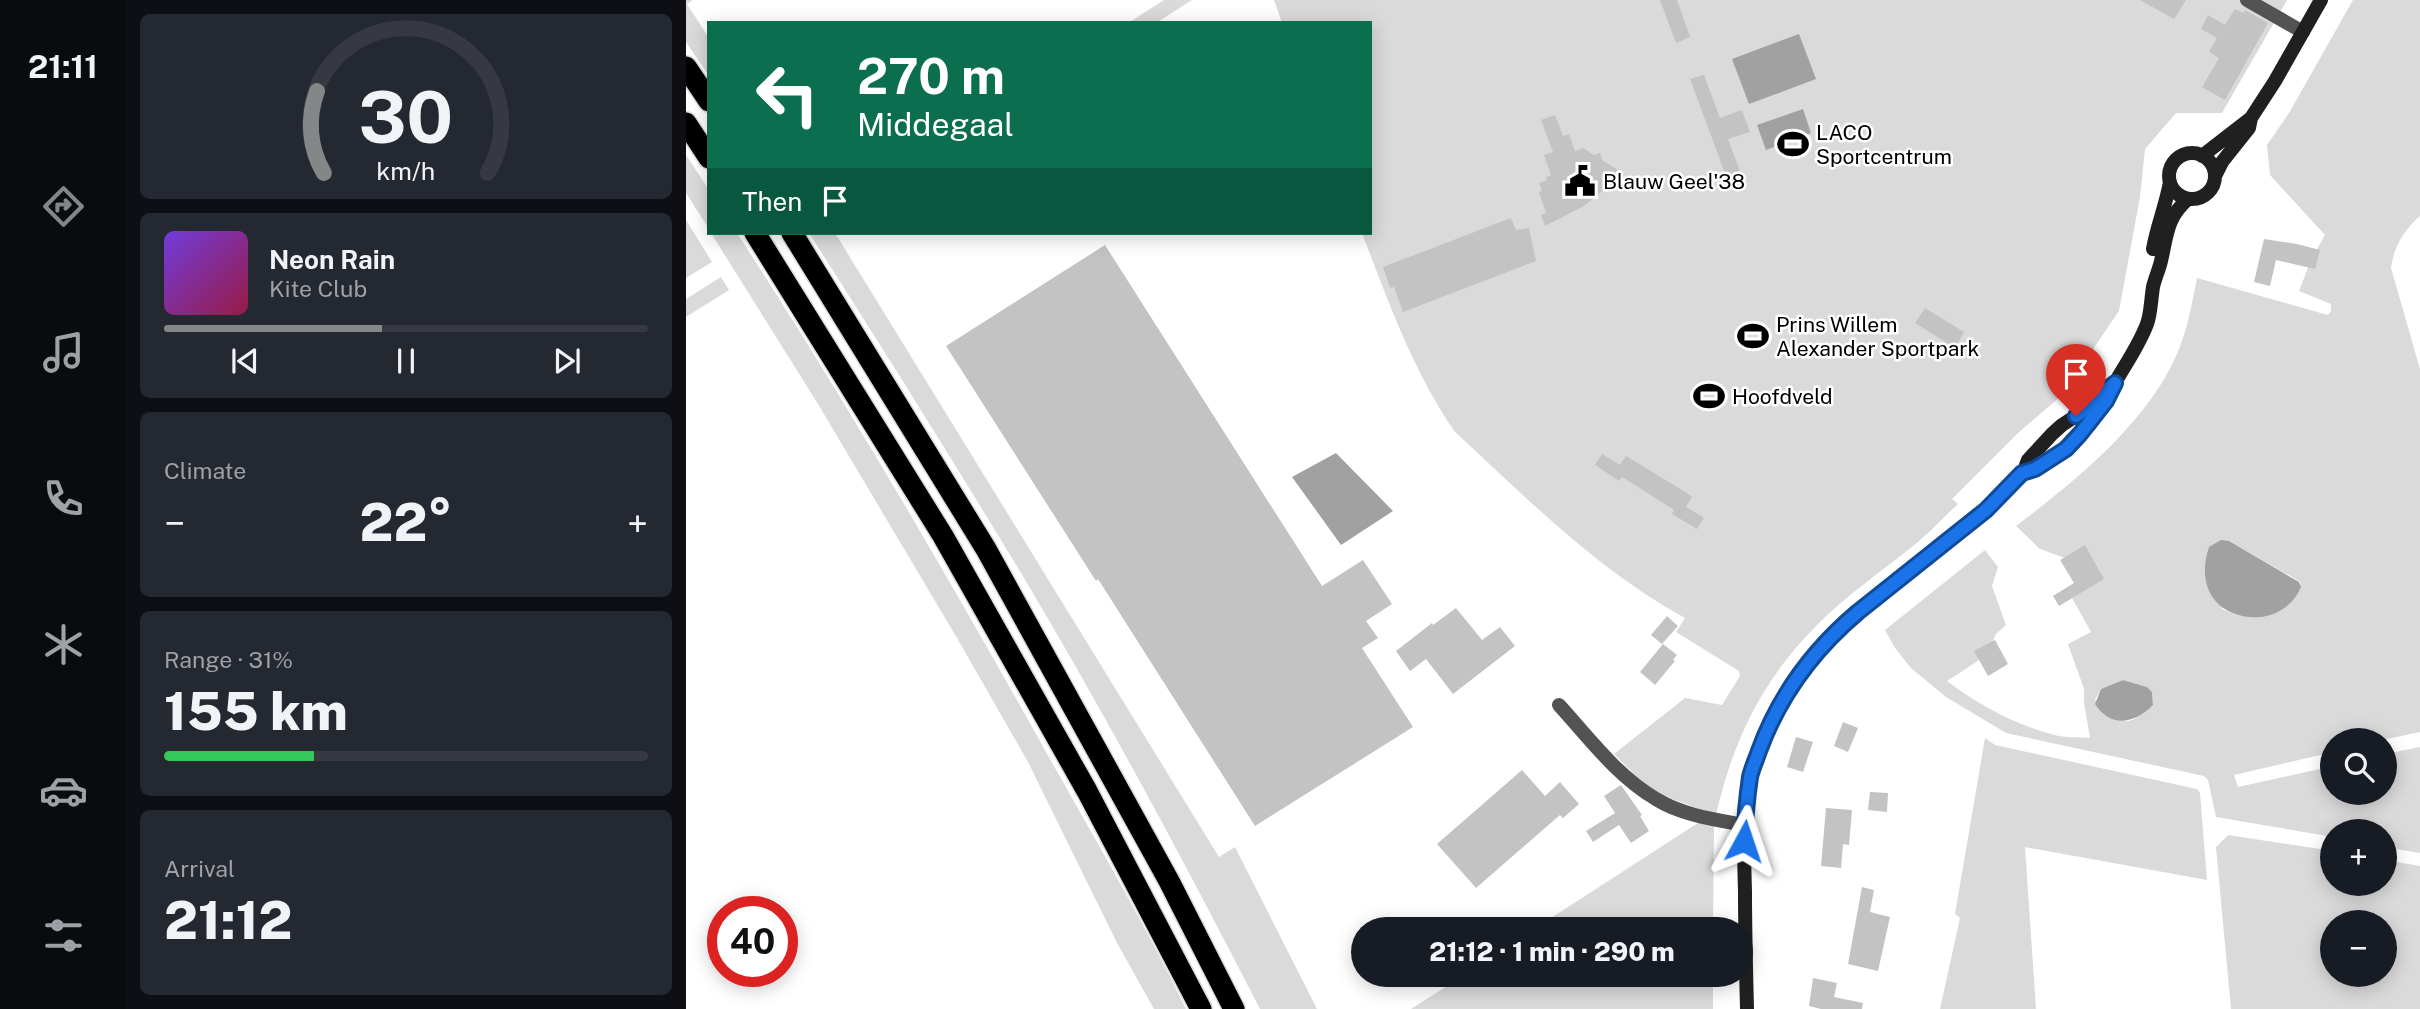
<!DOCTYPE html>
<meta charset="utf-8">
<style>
body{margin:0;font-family:"Public Sans",sans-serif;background:#242831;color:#f1f3f6;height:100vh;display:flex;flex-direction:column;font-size:26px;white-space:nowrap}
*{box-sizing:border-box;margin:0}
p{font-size:23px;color:#9ea1a6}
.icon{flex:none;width:38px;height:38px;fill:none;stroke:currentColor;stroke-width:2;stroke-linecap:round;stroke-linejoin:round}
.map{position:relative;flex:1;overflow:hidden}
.side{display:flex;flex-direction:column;gap:14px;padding:14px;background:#0d0f14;width:560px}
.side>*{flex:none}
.hud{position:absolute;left:21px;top:21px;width:665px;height:214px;border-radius:0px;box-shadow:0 4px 18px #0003;background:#0b6e4f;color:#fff;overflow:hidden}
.tools{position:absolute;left:1634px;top:728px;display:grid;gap:14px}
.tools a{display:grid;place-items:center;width:77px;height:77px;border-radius:50%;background:#171b24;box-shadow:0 4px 18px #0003;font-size:35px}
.speed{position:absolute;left:21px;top:896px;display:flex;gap:14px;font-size:35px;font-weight:700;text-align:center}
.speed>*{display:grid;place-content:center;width:91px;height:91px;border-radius:50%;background:#171b24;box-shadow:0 4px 18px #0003;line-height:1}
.speed .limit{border:10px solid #d22;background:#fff;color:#111}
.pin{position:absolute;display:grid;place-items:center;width:60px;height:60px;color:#fff;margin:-72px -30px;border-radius:50% 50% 50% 0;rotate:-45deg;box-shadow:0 0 7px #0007}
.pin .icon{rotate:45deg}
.me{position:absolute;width:77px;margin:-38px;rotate:5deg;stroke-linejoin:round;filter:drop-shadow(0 0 5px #0008)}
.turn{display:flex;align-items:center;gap:24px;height:147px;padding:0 35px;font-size:32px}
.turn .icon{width:91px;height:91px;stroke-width:2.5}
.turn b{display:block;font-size:49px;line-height:60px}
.then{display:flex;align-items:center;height:66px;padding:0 35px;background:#0003;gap:14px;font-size:26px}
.big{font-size:52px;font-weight:800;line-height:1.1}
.side .card{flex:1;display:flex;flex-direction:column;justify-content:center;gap:10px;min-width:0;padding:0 24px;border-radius:10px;background:#242831}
.side .dial{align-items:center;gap:0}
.dial svg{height:182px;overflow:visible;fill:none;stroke:#363941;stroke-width:7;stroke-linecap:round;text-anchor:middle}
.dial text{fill:#f1f3f6;stroke:none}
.song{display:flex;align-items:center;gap:21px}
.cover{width:84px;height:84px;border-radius:10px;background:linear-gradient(135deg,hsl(260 70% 55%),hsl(340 70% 35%))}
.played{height:7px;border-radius:4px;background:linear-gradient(90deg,#858687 45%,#363941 45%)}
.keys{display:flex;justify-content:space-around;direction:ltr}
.heat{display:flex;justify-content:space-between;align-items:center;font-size:38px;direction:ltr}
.charge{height:10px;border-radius:5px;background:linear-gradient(90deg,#34c759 31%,#363941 0)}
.trip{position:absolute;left:665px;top:917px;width:402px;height:70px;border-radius:35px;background:#171b24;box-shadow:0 4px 18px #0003;font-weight:800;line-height:70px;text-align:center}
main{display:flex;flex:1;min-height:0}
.menu{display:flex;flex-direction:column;width:126px;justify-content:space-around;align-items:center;background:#090b0e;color:#9ea1a6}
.menu .icon{width:49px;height:49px}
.menu .on{color:#858687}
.menu b{font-size:32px;color:#f1f3f6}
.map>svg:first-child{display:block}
.green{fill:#dadada;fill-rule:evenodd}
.water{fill:#a1a1a1}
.building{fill:#c3c3c3}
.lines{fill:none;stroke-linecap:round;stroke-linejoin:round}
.highway-casing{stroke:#dbdbdb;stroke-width:24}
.street{stroke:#535353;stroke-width:14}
.secondary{stroke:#202020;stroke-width:14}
.highway{stroke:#000;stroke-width:21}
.route-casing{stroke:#114b97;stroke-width:18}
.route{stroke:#1a73e8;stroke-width:12}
.labels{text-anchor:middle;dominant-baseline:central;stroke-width:5;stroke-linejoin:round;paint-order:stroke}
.poi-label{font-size:21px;fill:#000;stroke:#fff;text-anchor:start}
</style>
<main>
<nav class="menu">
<b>21:11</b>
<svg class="icon on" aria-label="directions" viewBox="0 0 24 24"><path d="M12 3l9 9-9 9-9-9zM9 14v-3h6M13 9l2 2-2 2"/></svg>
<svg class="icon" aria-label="music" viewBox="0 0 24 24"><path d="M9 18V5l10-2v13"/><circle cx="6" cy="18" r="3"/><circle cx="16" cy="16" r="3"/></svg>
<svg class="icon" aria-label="phone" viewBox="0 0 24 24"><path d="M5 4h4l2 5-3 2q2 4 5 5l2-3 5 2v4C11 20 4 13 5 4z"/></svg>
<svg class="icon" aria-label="climate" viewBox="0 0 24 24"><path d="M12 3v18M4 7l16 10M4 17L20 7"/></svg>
<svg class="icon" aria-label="car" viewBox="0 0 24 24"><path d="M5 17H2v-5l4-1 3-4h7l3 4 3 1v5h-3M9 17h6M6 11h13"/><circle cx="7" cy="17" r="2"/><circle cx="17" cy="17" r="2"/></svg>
<svg class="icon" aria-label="filters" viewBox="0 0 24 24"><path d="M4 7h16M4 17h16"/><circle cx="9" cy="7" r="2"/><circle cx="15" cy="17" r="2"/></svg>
</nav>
<section class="side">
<div class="card dial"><svg viewBox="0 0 100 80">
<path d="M14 69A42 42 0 1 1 86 69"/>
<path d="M14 69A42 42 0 0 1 11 33" stroke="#858687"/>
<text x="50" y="56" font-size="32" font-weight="700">30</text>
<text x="50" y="72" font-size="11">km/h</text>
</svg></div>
<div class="card">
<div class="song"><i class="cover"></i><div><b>Neon Rain</b><p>Kite Club</p></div></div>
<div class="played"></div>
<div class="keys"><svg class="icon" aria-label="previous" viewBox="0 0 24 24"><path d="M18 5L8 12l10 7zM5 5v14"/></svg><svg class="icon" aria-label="pause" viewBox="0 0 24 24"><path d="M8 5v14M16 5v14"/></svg><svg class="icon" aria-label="next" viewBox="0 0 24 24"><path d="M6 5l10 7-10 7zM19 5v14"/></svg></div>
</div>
<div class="card"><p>Climate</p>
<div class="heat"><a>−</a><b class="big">22°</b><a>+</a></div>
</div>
<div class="card"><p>Range · 31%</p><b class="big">155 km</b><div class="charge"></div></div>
<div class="card"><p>Arrival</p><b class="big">21:12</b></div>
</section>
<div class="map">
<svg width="1734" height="1009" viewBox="0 0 1734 1009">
<rect width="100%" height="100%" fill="#fff"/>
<path class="green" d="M0 0H7L1 4 23 38V76L0 42Z
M478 0H506L470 23H442Z
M588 0H1601L1536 113H1490L1459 149 1454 197 1433 311 1375 396 1332 433 1266 499 1272 504C1259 516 1246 530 1233 541 1198 570 1160 595 1129 627 1075 682 1047 741 1030 815L975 795 958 784 928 754 999 698 1036 705 1054 676 1053 671 990 632 999 618C910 569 843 500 769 432 727 371 702 301 676 233H684V23H596Z
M1667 0H1734V216C1718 230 1708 246 1705 268L1734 369V732L1696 740H1647V752L1548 775 1552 787 1647 766V793H1699V754L1734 747V853L1699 847V831H1647V837L1530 817 1522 780 1518 776 1320 733 1260 697 1225 668 1209 648 1199 630 1299 550 1312 567 1306 586 1320 625 1310 634 1301 655 1261 681C1291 704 1328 724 1365 734 1377 738 1392 737 1404 738L1398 703V689L1382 644 1405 632 1386 598 1394 592 1379 558 1354 549 1330 526C1388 482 1460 424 1490 356 1501 332 1506 304 1511 278L1642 315 1645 311V304L1613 291 1625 260 1639 235 1584 175 1581 145 1603 113ZM1543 541 1613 581 1615 584 1567 617 1550 615 1536 609ZM1437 680 1461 687 1466 692 1467 705C1439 731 1434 723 1409 700L1415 689Z
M0 155 23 190V229L0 193Z
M0 220 26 262 0 278Z
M25 233H51C155 393 251 558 345 725 397 819 453 912 500 1009H468L431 943 342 762 271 638 132 404Z
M123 233H149L533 857 549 847 631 1009H574C499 863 422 719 338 578 268 462 196 347 123 233Z
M35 277 43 290 0 317V299Z
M1299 738 1309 745 1511 789 1514 793 1521 880 1339 847 1350 1009H1254L1274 918 1269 914Z
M1015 821 1028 825 1027 929H848Z
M1542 835 1647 851V884H1699V860L1734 866V1009H1545L1530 847ZM1647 922H1699V975H1647Z
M778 975H1027V1009H725Z"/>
<path class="water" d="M1113 34 1130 79 1063 104 1046 59Z
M1117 109 1125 133 1080 150 1071 125Z
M650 453 707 511 655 545 606 477Z
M1535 540 1543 541 1613 582 1615 587C1594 639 1498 623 1523 547Z
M1437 680 1461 687 1466 692 1467 705C1449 724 1424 728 1409 704L1415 689Z"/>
<path class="building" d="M974 0H991L1004 37 990 43Z
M1454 0H1500L1488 19Z
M1549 9 1558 13 1559 10 1582 23 1539 100 1516 87 1533 58 1523 52 1531 38 1515 29 1522 15 1539 25Z
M1018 75 1034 118 1056 110 1064 132 1042 139 1054 171 1040 176 1004 79Z
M869 115 877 136 883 134 889 151 897 148 908 155 914 153 916 160 932 170 915 192 898 206 859 226 855 215 860 213 853 192 856 191 853 183 861 180 860 177 865 175 858 155 867 152 855 120Z
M825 218 830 230 843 228 850 261 717 312 708 287 704 288 697 267Z
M1578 239 1611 244 1634 250 1629 269 1590 260 1584 286 1568 282Z
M419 245 636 586 677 560 706 604 680 621 692 638 676 648 727 727 569 826 412 579 410 581 260 346Z
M1239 308 1278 332 1269 348 1229 323Z
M916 454 934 465 940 456 1001 493 1006 497 1000 507 1018 518 1011 529 986 514 988 510 960 492 936 477 933 481 909 465Z
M1399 545 1418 579 1373 606 1367 596 1388 583 1374 560Z
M770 608 796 640 814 627 829 646 767 694 740 659 724 671 710 651 746 623 747 625Z
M981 616 992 626 976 644 965 635Z
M1309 640 1322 664 1302 676 1288 651Z
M977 644 991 655 987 660 989 661 969 685 954 672Z
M1157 722 1172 728 1162 752 1148 746Z
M1110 737 1127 742 1117 772 1101 767Z
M836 770 859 796 874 782 893 804 877 818 874 815 790 888 751 844Z
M935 785 956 815 954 816 963 831 945 843 933 825 907 842 900 831 929 813 918 796Z
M1184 792 1202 793 1201 812 1182 810Z
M1140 808 1166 810 1163 845 1157 844 1155 868 1135 866Z
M1176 887 1188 890 1184 912 1204 917 1192 971 1162 964Z
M1127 978 1151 983 1148 997 1177 1003 1176 1009H1135L1123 1006Z"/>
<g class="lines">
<defs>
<path id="highway" d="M0 67 23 101
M0 123 23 158
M69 233 257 536 401 791 515 1009
M106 233 300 549 483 881 548 1009"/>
</defs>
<use href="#highway" class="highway-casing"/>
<path class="street" d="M1561 0 1617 32
M873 705C903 738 931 776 970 799 995 815 1031 820 1059 825"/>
<path class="secondary" d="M1483 176a23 23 0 1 1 46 0a23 23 0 1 1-46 0Z
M1516 156 1565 118
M1529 176 1536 162 1563 128 1565 118 1589 81 1635 0
M1467 249C1471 226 1480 205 1484 182
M1337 473C1372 462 1402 432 1421 400 1424 394 1426 387 1430 381 1441 362 1453 345 1461 324 1465 313 1465 299 1467 287 1469 278 1473 270 1475 261 1481 236 1480 218 1502 199
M1061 1009C1060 970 1059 931 1059 892 1058 853 1056 812 1065 775 1077 719 1113 670 1151 629L1300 511 1337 473 1342 460 1366 434 1376 425 1405 406 1414 395 1429 383"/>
<use href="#highway" class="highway"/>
</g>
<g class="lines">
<defs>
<path id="route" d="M1058 841C1059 820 1061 798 1064 777 1066 768 1070 760 1073 751 1093 696 1127 650 1172 612L1300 510 1336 473 1349 469 1380 449 1394 434 1420 401 1429 383C1415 394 1405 406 1390 416"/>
</defs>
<use href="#route" class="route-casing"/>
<use href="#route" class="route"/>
</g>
<defs>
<symbol id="stadium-bare" viewBox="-9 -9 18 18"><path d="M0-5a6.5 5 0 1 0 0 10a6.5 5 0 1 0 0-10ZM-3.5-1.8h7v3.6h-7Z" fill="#000" stroke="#fff" stroke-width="2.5" paint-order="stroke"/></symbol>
<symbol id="civic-bare" viewBox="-9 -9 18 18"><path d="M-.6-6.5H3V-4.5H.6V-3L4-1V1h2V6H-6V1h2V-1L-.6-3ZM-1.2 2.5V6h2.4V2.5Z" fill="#000" stroke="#fff" stroke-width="2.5" paint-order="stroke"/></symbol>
</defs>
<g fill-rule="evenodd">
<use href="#stadium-bare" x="1085" y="122" width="44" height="44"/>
<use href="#civic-bare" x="872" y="159" width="44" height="44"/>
<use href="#stadium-bare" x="1045" y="314" width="44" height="44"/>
<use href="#stadium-bare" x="1001" y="374" width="44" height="44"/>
</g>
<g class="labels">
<g class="poi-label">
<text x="1130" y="132">LACO<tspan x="1130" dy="24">Sportcentrum</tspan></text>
<text x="917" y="181">Blauw Geel'38</text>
<text x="1090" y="324">Prins Willem<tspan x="1090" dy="24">Alexander Sportpark</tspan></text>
<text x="1046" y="396">Hoofdveld</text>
</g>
</g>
</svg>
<div class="tools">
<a><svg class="icon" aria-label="search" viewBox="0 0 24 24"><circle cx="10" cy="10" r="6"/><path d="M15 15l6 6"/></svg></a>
<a>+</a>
<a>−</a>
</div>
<div class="speed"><div class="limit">40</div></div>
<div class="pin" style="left:1390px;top:416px;background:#d93025"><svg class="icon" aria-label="arrive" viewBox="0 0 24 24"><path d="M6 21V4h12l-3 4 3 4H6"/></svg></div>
<svg class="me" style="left:1058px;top:841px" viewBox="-20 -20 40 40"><path d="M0-17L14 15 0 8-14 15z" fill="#1a73e8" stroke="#fff" stroke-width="4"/></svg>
<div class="trip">21:12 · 1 min · 290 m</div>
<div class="hud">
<div class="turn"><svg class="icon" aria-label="left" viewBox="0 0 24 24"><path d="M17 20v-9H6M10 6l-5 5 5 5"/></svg><div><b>270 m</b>Middegaal</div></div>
<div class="then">Then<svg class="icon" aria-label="arrive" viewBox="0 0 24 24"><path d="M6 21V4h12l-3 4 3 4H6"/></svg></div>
</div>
</div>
</main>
